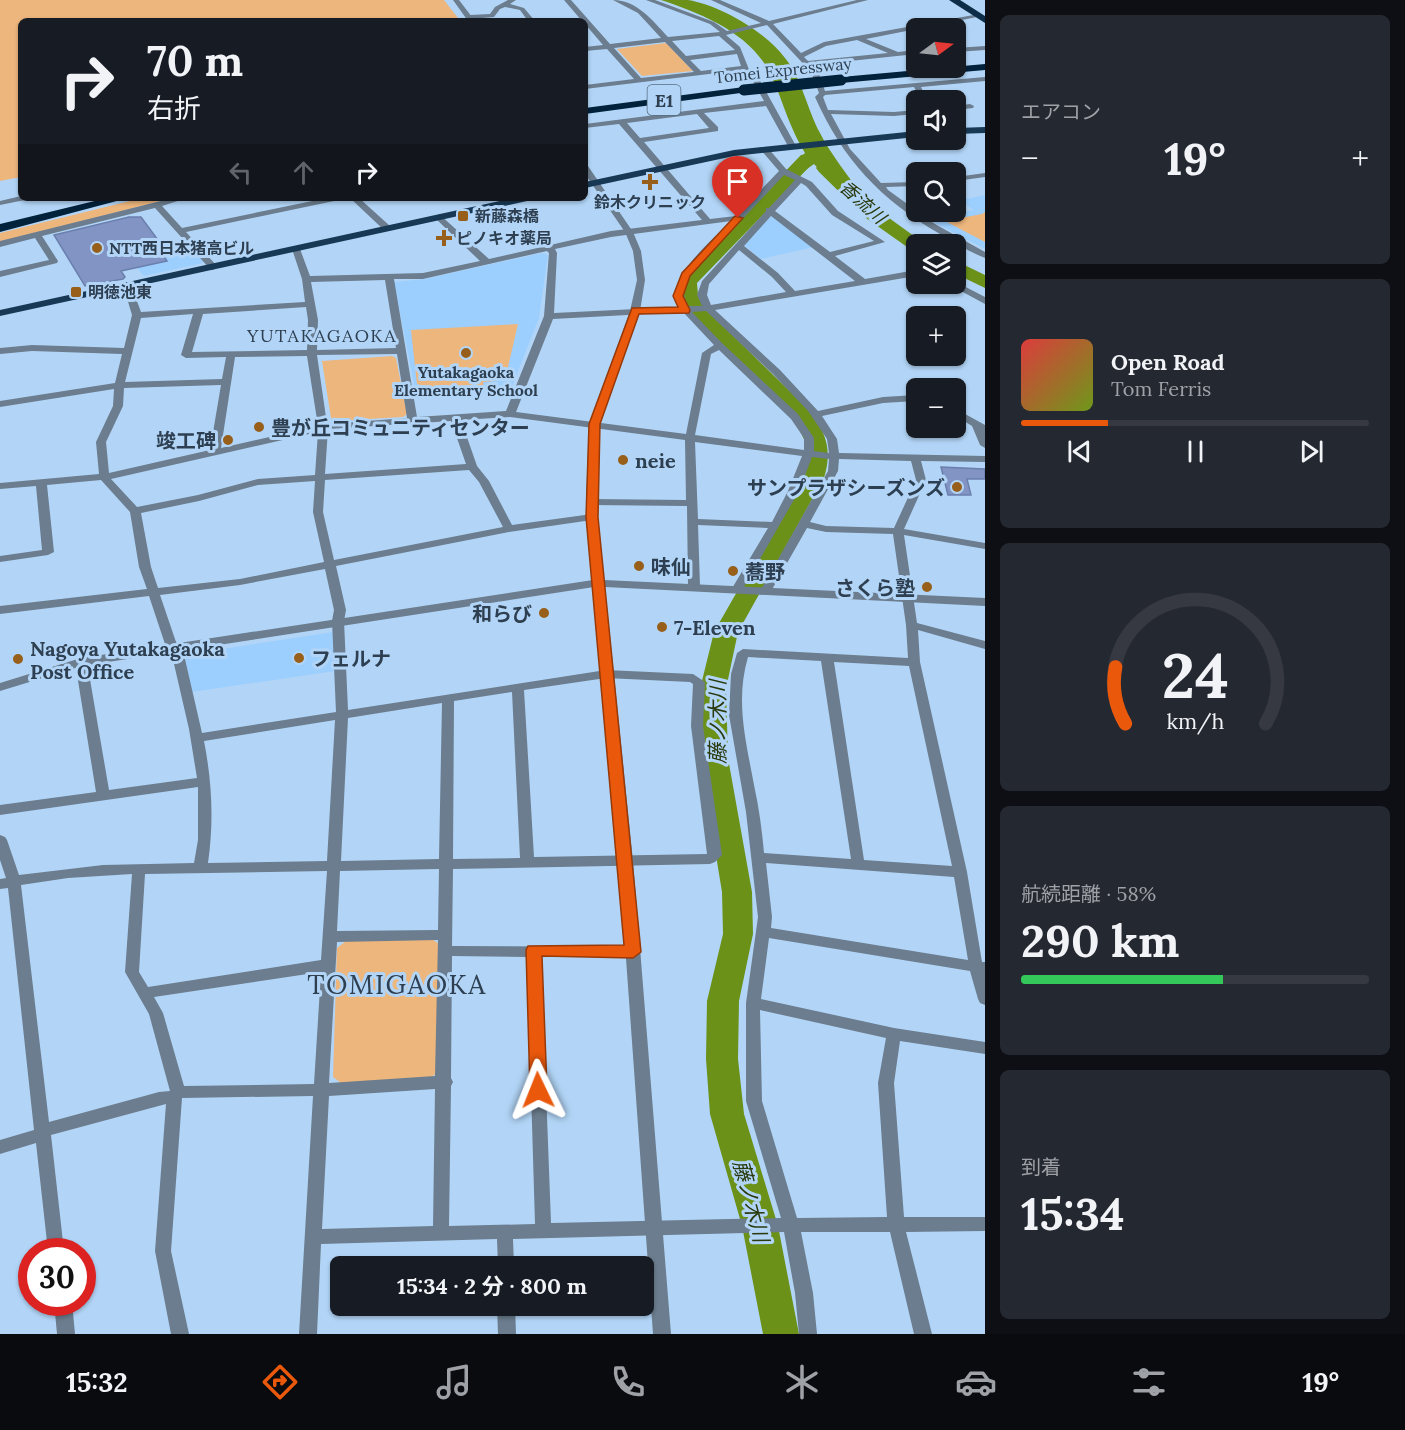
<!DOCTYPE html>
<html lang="ja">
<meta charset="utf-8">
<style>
body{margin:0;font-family:Lora,"Noto Sans JP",serif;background:#242831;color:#f1f3f6;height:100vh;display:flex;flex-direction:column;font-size:22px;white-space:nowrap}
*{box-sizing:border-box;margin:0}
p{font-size:20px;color:#9ea1a6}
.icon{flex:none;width:33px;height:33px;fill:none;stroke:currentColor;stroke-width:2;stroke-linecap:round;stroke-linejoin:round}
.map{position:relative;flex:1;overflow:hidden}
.details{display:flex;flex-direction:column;gap:15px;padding:15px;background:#0d0f14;width:420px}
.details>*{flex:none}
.banner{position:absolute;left:18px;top:18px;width:570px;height:183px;border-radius:9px;box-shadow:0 2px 4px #0004;background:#171b24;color:#f1f3f6;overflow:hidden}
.needle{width:39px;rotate:75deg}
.controls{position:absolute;left:906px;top:18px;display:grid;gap:12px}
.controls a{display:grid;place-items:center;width:60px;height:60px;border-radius:9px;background:#171b24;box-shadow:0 2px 4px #0004;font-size:30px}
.speed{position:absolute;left:18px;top:1238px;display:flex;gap:12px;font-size:30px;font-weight:700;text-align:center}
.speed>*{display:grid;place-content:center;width:78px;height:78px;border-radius:50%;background:#171b24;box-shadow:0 2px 4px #0004;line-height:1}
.speed .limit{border:9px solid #d22;background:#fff;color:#111}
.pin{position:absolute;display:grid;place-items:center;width:51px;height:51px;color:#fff;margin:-62px -26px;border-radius:50% 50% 50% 0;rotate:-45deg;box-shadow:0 0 6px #0007}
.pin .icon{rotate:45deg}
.me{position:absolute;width:66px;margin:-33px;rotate:358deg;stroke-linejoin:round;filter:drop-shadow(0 0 4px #0008)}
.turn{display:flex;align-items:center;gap:21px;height:126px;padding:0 30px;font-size:27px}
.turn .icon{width:78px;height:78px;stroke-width:2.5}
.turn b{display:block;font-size:42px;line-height:51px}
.lanes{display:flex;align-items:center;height:57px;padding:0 30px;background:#0003;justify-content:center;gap:30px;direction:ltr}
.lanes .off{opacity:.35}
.big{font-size:45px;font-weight:700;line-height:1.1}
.details .tile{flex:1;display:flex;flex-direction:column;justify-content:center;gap:9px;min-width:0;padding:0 21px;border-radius:9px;background:#242831}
.details .dial{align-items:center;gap:0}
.dial svg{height:156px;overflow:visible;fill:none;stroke:#363941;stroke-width:7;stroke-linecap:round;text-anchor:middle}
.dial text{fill:#f1f3f6;stroke:none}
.song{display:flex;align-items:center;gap:18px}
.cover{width:72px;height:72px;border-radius:9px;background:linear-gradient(135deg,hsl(0 70% 55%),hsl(80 70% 35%))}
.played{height:6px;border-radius:3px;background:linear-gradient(90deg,#ea580c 25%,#363941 25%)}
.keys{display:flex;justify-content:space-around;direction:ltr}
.heat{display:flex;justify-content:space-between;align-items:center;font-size:33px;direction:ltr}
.charge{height:9px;border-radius:4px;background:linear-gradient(90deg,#34c759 58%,#363941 0)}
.trip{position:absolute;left:330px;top:1256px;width:324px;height:60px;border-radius:9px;background:#171b24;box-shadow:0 2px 4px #0004;font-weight:700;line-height:60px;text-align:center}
.dock{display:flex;height:96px;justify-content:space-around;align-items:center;background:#090b0e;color:#9ea1a6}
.dock .icon{width:42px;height:42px}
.dock .current{color:#ea580c}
.dock b{font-size:27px;color:#f1f3f6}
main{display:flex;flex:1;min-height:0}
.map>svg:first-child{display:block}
.built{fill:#9ccffe}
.green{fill:#edb67d}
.water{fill:#6b9118}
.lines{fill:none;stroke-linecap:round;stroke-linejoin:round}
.river{fill:#6b9118;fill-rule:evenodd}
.building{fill:#8194c4;stroke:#6b7fad;stroke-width:1.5}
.minor{fill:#6b7d8e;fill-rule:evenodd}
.tertiary{fill:#6b7d8e;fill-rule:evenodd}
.primary{fill:#183955;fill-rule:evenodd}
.trunk{fill:#0d2d48;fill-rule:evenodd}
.motorway{fill:#02213a;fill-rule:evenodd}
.motorway-bridge{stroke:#02213a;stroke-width:11}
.route{fill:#ea580c;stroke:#983908;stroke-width:1.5}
.poi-dot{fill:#975f19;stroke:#b2d5f7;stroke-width:2}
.labels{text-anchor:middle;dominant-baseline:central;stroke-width:6;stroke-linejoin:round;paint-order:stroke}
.far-street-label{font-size:16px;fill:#2d3f50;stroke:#b2d5f7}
.far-poi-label{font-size:16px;font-weight:bold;fill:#2d3f50;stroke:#b2d5f7;text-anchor:start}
.shield{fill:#b2d5f7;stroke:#556c82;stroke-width:1.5}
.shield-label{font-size:18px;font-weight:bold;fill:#2d3f50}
.far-water-label{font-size:18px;font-style:italic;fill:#2a3a0d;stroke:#b2d5f7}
.far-quarter-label{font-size:18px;letter-spacing:1.5px;fill:#2d3f50;stroke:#b2d5f7}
.poi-label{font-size:20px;font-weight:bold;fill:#2d3f50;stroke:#b2d5f7;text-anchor:start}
.water-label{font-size:21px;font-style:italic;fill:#2a3a0d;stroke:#b2d5f7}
.near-quarter-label{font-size:27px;letter-spacing:1.5px;fill:#2d3f50;stroke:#b2d5f7}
</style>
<main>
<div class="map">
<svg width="985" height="1334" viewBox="0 0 985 1334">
<rect width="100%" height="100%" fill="#b2d5f7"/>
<path class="built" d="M985 195V249L924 217 973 210 961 200Z
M769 217H773L814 247 761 259 744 245Z
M193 247 203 263 144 276 130 260Z
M542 253 548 255 539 318 511 389 416 395 394 282 425 279Z
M333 632 335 671 192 692 185 658 189 654Z"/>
<path class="green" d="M0 0H444L458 18 449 21H21V177L0 181Z
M666 43 693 71 642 76 617 49Z
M142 198H173L0 242V233Z
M985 212V242L945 221 982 214Z
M518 324 505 380 483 382 484 388 439 390 417 384 411 330Z
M392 356 396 358 407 414 403 417 335 421 331 418 322 361Z
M432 939 439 944V1072L428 1079 341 1083 333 1077 337 948 346 941Z"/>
<path class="water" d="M661 0C669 0 680 0 688 0 720 5 766 32 785 58 802 79 807 109 820 133 830 153 845 171 858 190L843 195 814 164 787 183 778 181 805 153C790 129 783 102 772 77 752 33 702 14 661 0Z"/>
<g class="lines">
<path class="river" d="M807 154 815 159 813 163 697 283 698 295 705 308 812 413C827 436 832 451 824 478L738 632 726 689 728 758 752 892 753 934 739 1001 738 1059 744 1114 778 1226 799 1334H763L742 1226 710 1114 706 1059 707 1001 723 934 722 892 700 758V689L714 632 802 478 807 446 796 422 690 315 678 295 679 282 801 155Z
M825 163 831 164 878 210 925 244H916V250L910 249 866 218 819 172 816 168 819 164Z
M956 261 985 275V288L956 274Z"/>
</g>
<path class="building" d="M129 217H141L158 240 153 241 167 261 121 271 125 277 123 279 85 286 54 235Z
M941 467 985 469V479H967L971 495H948Z"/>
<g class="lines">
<path class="minor" d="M508 0H516L510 4 524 8 535 21H528L520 10 505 7 500 9 494 17 470 19 467 17 470 15 490 14 495 7Z
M564 0H571L610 44 661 38 638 13 613 0C637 0 653 21 668 37L720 32 710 24 646 0H655L714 22 727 31 761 23 711 0H720L769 21 857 0H868L773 24 801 53 824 42 979 14 982 16 866 39 898 52 916 50V54L812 65 818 71 825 91 985 77V81L921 87 927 100H921L914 87 825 95 823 97 828 110 894 112 916 110V114L894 116 831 114 850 149 881 183 916 182V186L886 187 888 190 935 224 985 252V258C969 252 954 242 940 234 880 199 843 160 815 97L819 93 811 72 767 25 726 35 740 47 750 72 758 77 796 146 795 148 788 146 766 106 704 113 718 127V131L644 142 710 219 736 216 779 171 760 149 767 147 786 169 812 182 838 211 885 242 835 256 865 279 916 270V276L715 310 780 370 818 411 883 397 916 395V401L883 403 822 416 837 439 839 453 985 456V462L921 461 926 480 904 529 985 543V549L904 535 917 623 985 641V649L918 630 920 662 967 872 982 962H985V1005L980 1003 978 999 970 971 769 938 761 999 894 1028 985 1042V1054L900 1041 894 1083 904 1217H985V1231L906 1232 932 1334H914L890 1232H801L813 1293 817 1334H799L795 1293 784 1232 513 1239 514 1266H498L497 1239 321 1244 317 1334H299L313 1096 182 1098 171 1251 189 1334H171L155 1251 166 1104 51 1135 64 1251H48L36 1143 0 1154V1140L34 1130 8 888 0 889V879L6 878 0 860V835L5 837 7 840 19 875 103 865 194 863 198 840V787L0 815V805L96 792 75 662 81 658 87 662 109 790 197 778 189 729 171 651 166 647 149 596 0 614V606L147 589 139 567 130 512 101 480 47 485 54 552 48 555 0 562V556L42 550 36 486 0 489V483L99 474 96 442 113 406 114 389 0 407V401L115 383 122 354 32 351 0 354V348L32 345 124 348 132 315 123 285 127 282 131 285 141 312 305 302 302 279 292 249 296 246 300 249 310 276 423 273 480 261 436 219 435 217 439 214 489 259 611 231 702 220 619 124 585 128V124L764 101 751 78 744 75 742 70 585 89V85L634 79 607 49 585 51V47L603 45 585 24V21H582ZM719 36 735 50 686 56 672 41ZM857 40 888 53 808 61 804 57 826 46ZM665 42 694 72 641 78 614 48ZM737 54 741 66 701 71 690 60ZM697 114 709 128 640 138 627 123ZM784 175 795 180 769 208H766V211L702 281 697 295 702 306H687L684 293 689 276ZM801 183 806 186 832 215 874 241 830 252 775 211ZM771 216 855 281 795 291 778 273 744 246ZM731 221C712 241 665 277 678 307L554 313 557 253 555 249 611 237ZM739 250 772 277 786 292 711 305 707 295 709 284ZM547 251 549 253 544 316 506 411 417 417 394 279H423ZM385 280 396 348 317 350 318 320 311 282ZM306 307 308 320 307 350 192 352 203 314ZM706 311 773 374 808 411 827 439 829 453 814 451V438L798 414 723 344 692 312ZM683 312 714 345 702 353 686 434 516 412 553 319ZM193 314 181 355 186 358 226 357 222 379 125 382 141 318ZM719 350 791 419 804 438V450L695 435 711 354ZM397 354 407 418 327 424 317 355ZM307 356 318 426 221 448 235 357ZM221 385 210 450 109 473 106 442 123 406 124 388ZM510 417 685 440 686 500 591 499 586 502 591 505 687 506 688 586 690 588 694 589 700 586 698 525 768 528 731 590 737 593 741 592 799 491 812 457 829 459 828 471 760 591 762 593H770L807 528 826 532 893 534 906 625 908 658 743 649 737 653 731 674 729 715 746 812 758 917 746 1003V1101L781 1218 551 1223 541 957H633L638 956 640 952 638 948 633 947 452 946 453 869 710 864 715 862 722 855 703 726 705 682 693 674 606 670 348 710 344 621 346 610 336 566 509 532 592 520 597 517 592 514 512 525 489 481 477 466 461 420ZM451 421 466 464 325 474 328 429ZM318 432 315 475 258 479 198 495 137 507 111 479ZM695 442 802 456 788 491 772 522 698 519ZM839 459 911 461 916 480 894 528 826 526 810 522 838 471ZM469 470 479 482 503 527 334 560 323 512 325 480ZM315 481 313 512 324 562 240 579 158 588 151 567 141 513 199 501 258 485ZM325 569 334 610 332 621 336 712 202 733 182 646 176 642 160 595 240 585ZM748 657 821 661 851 859 764 853C762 830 759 808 754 785 746 741 735 701 748 657ZM834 662 909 666 952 866 864 860ZM606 678 690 682 693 684 691 726 707 854 534 857 524 690ZM512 692 520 858 453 859 454 701ZM442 703 439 859 341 861 348 718ZM335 720 327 861 208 863C214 821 212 782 204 741ZM766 863 954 877 968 960 771 928 772 917ZM439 869 438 930 337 931 340 871ZM327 871 321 960 148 987 139 972 145 874ZM132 874 125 972 149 1014 170 1091 159 1092 49 1122 21 885 68 878ZM438 940 435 1076 329 1083 337 942ZM452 956 527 957 535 1224 449 1226 451 1086 453 1082 451 1078ZM321 972 314 1084 184 1086 163 1013 154 997ZM760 1010 886 1038 878 1083 887 1217 797 1218 762 1101ZM435 1089 433 1226 322 1229 329 1096Z
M985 46V50L956 52V48Z
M970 104 974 106 973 108 956 110V106Z
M985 173V177L956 181V177Z
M21 196V198H26L25 200 0 205V201Z
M173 198H187L162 206 182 228 327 198H343L339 200 186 232 216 265 217 267 213 270 210 269 155 208 42 236 58 261 57 263 0 277V271L49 260 35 238 0 247V241Z
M350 198H359L390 226V230H384Z
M956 282 985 297V304L948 284Z
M956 409 985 425V448L980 445 972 426 956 416Z
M54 1302H72L75 1334H57Z
M497 1305H515L516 1334H498Z"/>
<path class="tertiary" d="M453 0H459L475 21H468Z
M585 166H588L633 232 641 251 645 280 640 311 599 424 596 502 604 580 985 598V606L605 587 633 861 671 1334H653L619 861 594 587 82 666 0 691V683L81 658 593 580 586 502 589 424 630 311 637 280 633 251 625 232 585 174Z"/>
<path class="primary" d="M985 127V133L956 134V128Z
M916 131V137L734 156 585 188V182L734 150Z
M513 198H532L527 201 0 316V310Z"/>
<path class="trunk" d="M949 0H960L985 16V23Z"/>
<path class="motorway" d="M985 64V70L841 83 836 80 841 77Z
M744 87 750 90 748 92 585 114V108Z
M107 198H128L0 232V224Z"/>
<path class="motorway-bridge" d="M744 90 841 80"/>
</g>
<path class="route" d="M735 216 743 218 690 276 683 296 690 310 689 313 639 314 600 424 598 517 641 952 633 958 542 956 547 1090 545 1095 538 1097 532 1095 530 1090 526 950 528 946 624 945 586 517 589 424 632 308 678 307 673 296 682 273Z"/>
<g class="poi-dot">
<path d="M647 173h6v6h6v6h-6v6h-6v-6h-6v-6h6z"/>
<rect x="457" y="210" width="12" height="12" rx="3"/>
<path d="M441 229h6v6h6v6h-6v6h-6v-6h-6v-6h6z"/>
<circle cx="97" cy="248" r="6"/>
<rect x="70" y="286" width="12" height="12" rx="3"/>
<circle cx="466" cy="353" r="6"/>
<circle cx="259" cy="427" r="6"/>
<circle cx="228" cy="440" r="6"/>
<circle cx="623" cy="460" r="6"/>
<circle cx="957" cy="487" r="6"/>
<circle cx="639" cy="566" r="6"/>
<circle cx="733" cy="571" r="6"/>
<circle cx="927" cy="587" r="6"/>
<circle cx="544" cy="613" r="6"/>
<circle cx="662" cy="627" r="6"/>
<circle cx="299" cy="658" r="6"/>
<circle cx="18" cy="659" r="6"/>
</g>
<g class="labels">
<g class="far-street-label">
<text transform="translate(783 70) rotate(-6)">Tomei Expressway</text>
</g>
<g class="far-poi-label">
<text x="650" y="202" text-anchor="middle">鈴木クリニック</text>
<text x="475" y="216">新藤森橋</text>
<text x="456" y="238">ピノキオ薬局</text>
<text x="109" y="248">NTT西日本猪高ビル</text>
<text x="88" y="292">明徳池東</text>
<text x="466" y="372" text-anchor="middle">Yutakagaoka<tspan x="466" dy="18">Elementary School</tspan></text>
</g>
<rect class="shield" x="647.5" y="85" width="33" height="30" rx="4.5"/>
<g class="shield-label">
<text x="664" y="100">E1</text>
</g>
<g class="far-water-label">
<text transform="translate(863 202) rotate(42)">香流川</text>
</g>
<g class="far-quarter-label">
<text x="322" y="335">YUTAKAGAOKA</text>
</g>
<g class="poi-label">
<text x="271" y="427">豊が丘コミュニティセンター</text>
<text x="216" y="440" text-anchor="end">竣工碑</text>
<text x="635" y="460">neie</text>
<text x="945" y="487" text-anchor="end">サンプラザシーズンズ</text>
<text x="651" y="566">味仙</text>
<text x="745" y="571">蕎野</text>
<text x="915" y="587" text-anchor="end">さくら塾</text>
<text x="532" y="613" text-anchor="end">和らび</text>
<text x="674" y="627">7-Eleven</text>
<text x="30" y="648">Nagoya Yutakagaoka<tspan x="30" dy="23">Post Office</tspan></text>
<text x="311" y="658">フェルナ</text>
</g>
<g class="water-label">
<text transform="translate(717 722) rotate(-90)">藤ノ木川</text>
<text transform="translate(751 1201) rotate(75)">藤ノ木川</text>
</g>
<g class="near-quarter-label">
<text x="397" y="984">TOMIGAOKA</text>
</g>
</g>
</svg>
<div class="controls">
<a><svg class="needle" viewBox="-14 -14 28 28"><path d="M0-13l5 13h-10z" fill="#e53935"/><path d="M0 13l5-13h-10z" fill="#9ea1a6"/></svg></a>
<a><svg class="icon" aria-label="sound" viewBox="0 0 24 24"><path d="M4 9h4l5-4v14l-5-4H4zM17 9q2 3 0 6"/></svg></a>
<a><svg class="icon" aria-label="search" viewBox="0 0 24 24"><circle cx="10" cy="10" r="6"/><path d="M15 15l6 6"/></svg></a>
<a><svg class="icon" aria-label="layers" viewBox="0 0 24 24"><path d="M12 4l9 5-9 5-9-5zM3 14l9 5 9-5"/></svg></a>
<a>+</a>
<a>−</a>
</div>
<div class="speed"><div class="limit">30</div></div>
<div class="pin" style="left:738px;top:218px;background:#d93025"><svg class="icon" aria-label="arrive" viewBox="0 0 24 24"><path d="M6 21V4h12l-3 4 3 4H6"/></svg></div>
<svg class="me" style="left:538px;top:1090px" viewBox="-20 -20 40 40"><path d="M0-17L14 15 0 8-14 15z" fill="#ea580c" stroke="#fff" stroke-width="4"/></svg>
<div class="trip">15:34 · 2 分 · 800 m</div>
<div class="banner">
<div class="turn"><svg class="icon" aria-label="right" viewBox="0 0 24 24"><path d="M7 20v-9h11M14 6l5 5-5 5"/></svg><div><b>70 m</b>右折</div></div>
<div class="lanes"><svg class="icon off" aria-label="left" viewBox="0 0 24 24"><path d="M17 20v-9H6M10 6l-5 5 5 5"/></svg><svg class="icon off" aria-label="ahead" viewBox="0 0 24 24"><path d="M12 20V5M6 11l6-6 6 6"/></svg><svg class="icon" aria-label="right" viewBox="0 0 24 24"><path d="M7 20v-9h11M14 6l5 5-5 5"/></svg></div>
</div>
</div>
<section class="details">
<div class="tile"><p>エアコン</p>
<div class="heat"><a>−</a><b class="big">19°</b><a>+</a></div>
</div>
<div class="tile">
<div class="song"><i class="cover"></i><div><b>Open Road</b><p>Tom Ferris</p></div></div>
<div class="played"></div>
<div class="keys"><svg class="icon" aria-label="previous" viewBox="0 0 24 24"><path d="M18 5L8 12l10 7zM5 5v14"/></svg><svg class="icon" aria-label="pause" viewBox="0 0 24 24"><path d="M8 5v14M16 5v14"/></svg><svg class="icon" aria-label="next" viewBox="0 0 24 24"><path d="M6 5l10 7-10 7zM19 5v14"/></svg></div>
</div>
<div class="tile dial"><svg viewBox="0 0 100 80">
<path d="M14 69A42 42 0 1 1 86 69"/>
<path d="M14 69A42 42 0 0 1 9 40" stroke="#ea580c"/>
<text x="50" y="56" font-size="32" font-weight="700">24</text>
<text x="50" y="72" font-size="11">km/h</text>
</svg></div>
<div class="tile"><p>航続距離 · 58%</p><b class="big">290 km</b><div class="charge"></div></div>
<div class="tile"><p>到着</p><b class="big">15:34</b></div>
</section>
</main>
<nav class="dock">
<b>15:32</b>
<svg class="icon current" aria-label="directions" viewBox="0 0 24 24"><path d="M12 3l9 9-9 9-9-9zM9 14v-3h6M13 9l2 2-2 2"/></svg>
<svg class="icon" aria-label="music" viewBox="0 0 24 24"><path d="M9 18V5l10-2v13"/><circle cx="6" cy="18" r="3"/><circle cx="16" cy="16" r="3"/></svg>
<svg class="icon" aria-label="phone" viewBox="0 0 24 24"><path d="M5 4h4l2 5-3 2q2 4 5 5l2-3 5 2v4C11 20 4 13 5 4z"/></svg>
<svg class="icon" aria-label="climate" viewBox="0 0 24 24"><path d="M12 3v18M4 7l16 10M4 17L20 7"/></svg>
<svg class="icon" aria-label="car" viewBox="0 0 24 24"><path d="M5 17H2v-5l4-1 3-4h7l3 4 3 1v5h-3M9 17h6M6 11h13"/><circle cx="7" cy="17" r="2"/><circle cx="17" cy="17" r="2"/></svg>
<svg class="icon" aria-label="filters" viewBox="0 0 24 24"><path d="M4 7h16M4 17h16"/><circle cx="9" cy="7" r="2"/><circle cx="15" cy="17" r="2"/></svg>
<b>19°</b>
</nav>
